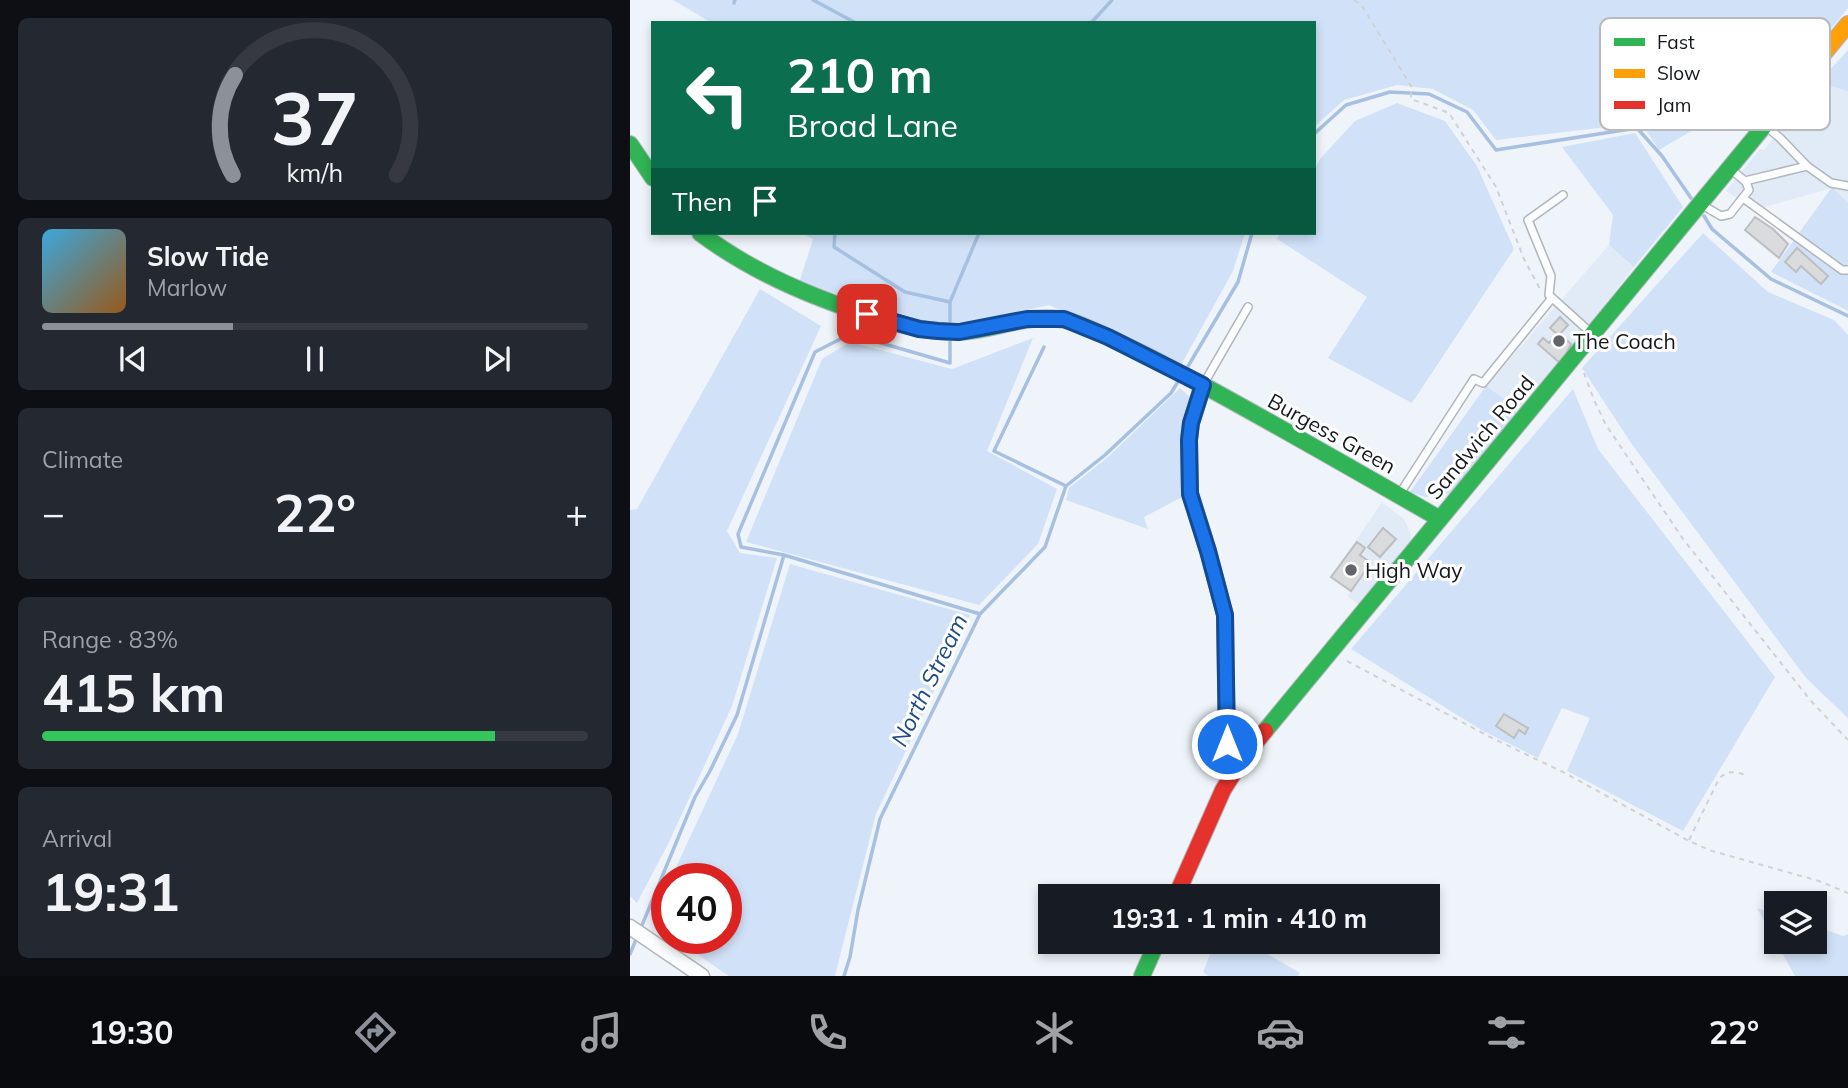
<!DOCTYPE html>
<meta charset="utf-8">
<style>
body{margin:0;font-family:Mulish,sans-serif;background:#242831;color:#f1f3f6;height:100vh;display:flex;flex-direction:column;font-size:26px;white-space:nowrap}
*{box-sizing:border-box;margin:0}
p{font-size:23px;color:#9ea1a6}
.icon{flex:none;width:38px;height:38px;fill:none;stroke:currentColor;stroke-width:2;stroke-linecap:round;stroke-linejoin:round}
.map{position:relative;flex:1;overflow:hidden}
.panel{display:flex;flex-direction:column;gap:18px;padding:18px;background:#0d0f14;width:630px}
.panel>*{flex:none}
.hud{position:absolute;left:21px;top:21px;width:665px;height:214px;border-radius:0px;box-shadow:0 4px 10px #0003;background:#0b6e4f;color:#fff;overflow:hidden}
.controls{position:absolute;left:1134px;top:891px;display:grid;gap:14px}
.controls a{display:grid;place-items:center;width:63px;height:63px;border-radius:0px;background:#171b24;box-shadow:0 4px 10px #0003;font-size:35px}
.speed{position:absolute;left:21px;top:863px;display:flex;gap:14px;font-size:35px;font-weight:700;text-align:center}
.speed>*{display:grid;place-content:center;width:91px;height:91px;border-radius:50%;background:#171b24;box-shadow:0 4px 10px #0003;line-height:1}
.speed .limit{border:10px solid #d22;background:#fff;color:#111}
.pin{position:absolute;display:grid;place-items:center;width:60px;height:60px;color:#fff;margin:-30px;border-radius:14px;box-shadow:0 4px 10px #0006}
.me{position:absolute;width:77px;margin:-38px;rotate:0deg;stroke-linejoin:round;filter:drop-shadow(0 0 5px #0008)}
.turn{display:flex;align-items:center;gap:24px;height:147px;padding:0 21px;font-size:32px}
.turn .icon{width:91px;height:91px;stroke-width:2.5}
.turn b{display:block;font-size:49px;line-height:60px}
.then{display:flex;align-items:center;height:66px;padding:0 21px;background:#0003;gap:14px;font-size:26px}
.big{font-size:52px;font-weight:700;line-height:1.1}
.panel .tile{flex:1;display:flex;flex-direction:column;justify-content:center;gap:10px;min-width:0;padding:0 24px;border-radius:10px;background:#242831}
.panel .dial{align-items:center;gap:0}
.dial svg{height:182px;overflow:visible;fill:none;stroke:#363941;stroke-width:7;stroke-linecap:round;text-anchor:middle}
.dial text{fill:#f1f3f6;stroke:none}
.song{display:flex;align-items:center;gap:21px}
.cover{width:84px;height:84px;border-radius:10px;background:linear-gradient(135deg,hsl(200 70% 55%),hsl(30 70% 35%))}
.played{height:7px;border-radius:4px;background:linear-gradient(90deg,#8c9099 35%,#363941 35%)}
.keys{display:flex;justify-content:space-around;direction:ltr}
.heat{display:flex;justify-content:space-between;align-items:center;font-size:38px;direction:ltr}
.charge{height:10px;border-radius:5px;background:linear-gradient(90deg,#34c759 83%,#363941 0)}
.trip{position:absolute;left:408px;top:884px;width:402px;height:70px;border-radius:0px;background:#171b24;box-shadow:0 4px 10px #0003;font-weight:700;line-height:70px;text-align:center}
.menu{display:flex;height:112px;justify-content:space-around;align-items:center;background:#090b0e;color:#9ea1a6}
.menu .icon{width:49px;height:49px}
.menu .on{color:#8c9099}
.menu b{font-size:32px;color:#f1f3f6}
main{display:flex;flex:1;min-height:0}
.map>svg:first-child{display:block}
.built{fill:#e1ebf8}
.green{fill:#d1e2f8;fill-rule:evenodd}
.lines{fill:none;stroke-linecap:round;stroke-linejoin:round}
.stream{stroke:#a7c0e2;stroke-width:3.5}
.building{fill:#dadbdc;stroke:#bcbebf;stroke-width:2}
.lane-casing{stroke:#b2b6bb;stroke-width:10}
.street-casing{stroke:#b2b6bb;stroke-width:17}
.fast-casing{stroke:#b2b6bb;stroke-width:18}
.slow-casing{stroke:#b2b6bb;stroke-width:18}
.jam-casing{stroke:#b2b6bb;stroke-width:18}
.path{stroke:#d0d1d3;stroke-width:2;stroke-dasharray:5 5;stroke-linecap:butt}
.lane{stroke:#fcfdfe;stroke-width:7}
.street{stroke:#fcfdfe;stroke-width:14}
.fast{stroke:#30b455;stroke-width:16}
.slow{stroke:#ff9f0a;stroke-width:16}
.jam{stroke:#e5322d;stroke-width:16}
.route-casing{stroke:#114b97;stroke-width:18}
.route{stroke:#1a73e8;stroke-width:12}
.poi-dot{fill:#61656a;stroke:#fff;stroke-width:2.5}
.labels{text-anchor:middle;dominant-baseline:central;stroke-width:6;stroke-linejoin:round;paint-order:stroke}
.poi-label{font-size:21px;fill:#15181c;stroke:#fff;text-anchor:start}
.street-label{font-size:21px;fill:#15181c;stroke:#fff}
.water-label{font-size:23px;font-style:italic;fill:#204b84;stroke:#fff}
.key{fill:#fff;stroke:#b9babb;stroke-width:2}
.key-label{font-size:19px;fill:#15181c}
</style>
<main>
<section class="panel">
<div class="tile dial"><svg viewBox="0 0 100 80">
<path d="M14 69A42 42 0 1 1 86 69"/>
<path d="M14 69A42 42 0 0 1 15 25" stroke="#8c9099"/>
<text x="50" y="56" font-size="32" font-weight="700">37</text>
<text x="50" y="72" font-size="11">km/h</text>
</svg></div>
<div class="tile">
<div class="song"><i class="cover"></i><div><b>Slow Tide</b><p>Marlow</p></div></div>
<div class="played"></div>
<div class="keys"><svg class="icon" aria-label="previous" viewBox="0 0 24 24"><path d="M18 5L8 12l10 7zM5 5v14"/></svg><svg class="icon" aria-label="pause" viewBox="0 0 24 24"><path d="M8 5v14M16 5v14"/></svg><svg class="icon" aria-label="next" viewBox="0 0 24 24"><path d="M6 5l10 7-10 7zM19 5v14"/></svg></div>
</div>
<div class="tile"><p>Climate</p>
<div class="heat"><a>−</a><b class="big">22°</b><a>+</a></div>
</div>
<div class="tile"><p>Range · 83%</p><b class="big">415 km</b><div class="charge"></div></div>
<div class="tile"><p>Arrival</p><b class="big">19:31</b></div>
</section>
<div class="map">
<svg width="1218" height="976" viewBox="0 0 1218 976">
<rect width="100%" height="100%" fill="#eef4fa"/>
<path class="built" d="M1188 83 1218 91V203L1202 188 1124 210 1096 191 1130 149 1134 150Z
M979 245 1004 267 892 411 856 386Z
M752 502 774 519 781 534V551L733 608 717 596 721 591 701 577Z"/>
<path class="green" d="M43 0H1218V8L1169 67 1029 150 1011 123 866 140 843 110 803 89 767 85 714 100 684 127V23H82Z
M1218 50V91L1188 83Z
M767 103 815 121 847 166 884 249 782 403 698 358 737 297 647 239 650 233H684V170L690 159 725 121Z
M1005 133 1053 207 1004 267 979 245 983 215 932 147Z
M1202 187 1218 203V311L1141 272ZM1167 248 1198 276 1191 284 1171 266 1166 272 1155 262Z
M172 233H615L603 271 551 365 419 305 343 322H299L169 283 183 239Z
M1073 233 1138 292 1204 320 1218 335V718L1176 678 1001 443 952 368Z
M130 289 191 326 97 531 110 553 147 558 102 706 38 844 7 903 0 896V510L7 509Z
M403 338 357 451 427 489 408 544 349 605 116 542 192 359 220 342 322 369Z
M856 386 892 411 820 494 795 497 780 492Z
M550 388 560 397 556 495 514 517 518 529 436 500 439 488 478 457Z
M943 389 968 449 1145 677 1053 831 937 771 960 718 932 708 908 758 853 731 721 649Z
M160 564 340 615 246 814 205 976H99L44 938H96V878H41L108 734Z
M1127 908 1146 914V942H1185V926L1213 936 1218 934V976H1165Z
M585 942H617L670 973 668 976H578L573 972Z"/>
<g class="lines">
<path class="stream" d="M183 0 226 23
M104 3 105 0
M461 23 482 0
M684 134 716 105 760 92 799 94 837 112 866 150 1007 128 1032 156 1061 198
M1074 216 1082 229 1141 279 1218 316
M205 233 204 247 275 292 320 302 349 233
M320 321V302
M414 347 364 451 436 486
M557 368 608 282 622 233
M436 486 475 455 541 393 549 380
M154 555 111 547 108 534 185 352 220 334 320 363V342
M10 930 65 797 80 771 107 715 154 555 350 614
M0 954 7 937
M214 976 220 957 228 910 250 819 350 614 415 547 436 486"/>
</g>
<path class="building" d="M1125 217 1143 229 1158 244 1149 258 1115 230Z
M1167 248 1198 276 1191 284 1171 266 1166 272 1155 262Z
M930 317 938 325 930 334 941 344 931 364 908 344 913 338 919 343 927 334 920 328Z
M753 528 766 539 750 557 738 547Z
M727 542 735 548 730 555 741 563 721 591 701 577Z
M874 714 898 728 895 734 889 730 884 738 866 726Z"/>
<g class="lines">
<defs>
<path id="lane" d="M1138 128 1150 138 1177 166
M1115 181 1177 166 1201 183 1218 186
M933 195 898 220 921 276 919 295 959 331
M1113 198 1212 270H1218
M1074 206 1091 216 1100 214 1119 190 1116 182 1103 171
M573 385 618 307
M769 495 844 379 853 383 922 298"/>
<path id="street" d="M0 927 72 976"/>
<path id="fast" d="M0 144 23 178
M70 233C123 273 187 300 252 319 277 326 303 333 330 332 367 330 402 311 440 321 455 326 470 333 484 340 513 353 541 368 569 383 650 427 730 473 810 519
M573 385 561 423 559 440 560 493 578 551 595 615 597 754 599 764 603 771
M635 731 1149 108
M512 976 527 942"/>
<path id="slow" d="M1149 108 1218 24"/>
<path id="jam" d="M546 896 593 790 613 758 635 731"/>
</defs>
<use href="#lane" class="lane-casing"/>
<use href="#street" class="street-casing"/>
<use href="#fast" class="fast-casing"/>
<use href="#slow" class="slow-casing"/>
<use href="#jam" class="jam-casing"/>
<path class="path" d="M724 0 732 6 781 86V99L819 113 866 187 894 259 910 289
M954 373 964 400 976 425 1053 539 1181 701 1218 740
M717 661 860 737 933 772 1059 841 1082 851 1189 881 1218 893
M1059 840 1089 779C1097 769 1107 772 1118 776"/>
<use href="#lane" class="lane"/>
<use href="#street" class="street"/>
<use href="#fast" class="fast"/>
<use href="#slow" class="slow"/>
<use href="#jam" class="jam"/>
</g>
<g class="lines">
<defs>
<path id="route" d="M237 314 289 329 308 331 329 332 397 319H434L478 337 573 385 561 423 559 440 560 494 578 551 595 615 597 744"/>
</defs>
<use href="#route" class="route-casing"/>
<use href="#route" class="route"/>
</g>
<g class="poi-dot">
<circle cx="929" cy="341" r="7"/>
<circle cx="721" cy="570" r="7"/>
</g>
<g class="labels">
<g class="poi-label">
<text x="943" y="341">The Coach</text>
<text x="735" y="570">High Way</text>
</g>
<g class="street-label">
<text transform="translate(702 433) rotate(29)">Burgess Green</text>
<text transform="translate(850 437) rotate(-50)">Sandwich Road</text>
</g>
<g class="water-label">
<text transform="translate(299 680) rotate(-64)">North Stream</text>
</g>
</g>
<rect x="970" y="18" width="230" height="112" rx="10" class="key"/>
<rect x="984" y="38" width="31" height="8" fill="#30b455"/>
<rect x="984" y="69" width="31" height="9" fill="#ff9f0a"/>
<rect x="984" y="101" width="31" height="8" fill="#e5322d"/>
<g class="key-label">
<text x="1027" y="49">Fast</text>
<text x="1027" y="80">Slow</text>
<text x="1027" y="112">Jam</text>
</g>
</svg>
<div class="controls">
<a><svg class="icon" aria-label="layers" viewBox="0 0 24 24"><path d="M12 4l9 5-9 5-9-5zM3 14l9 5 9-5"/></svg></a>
</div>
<div class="speed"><div class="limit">40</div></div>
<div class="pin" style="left:237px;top:314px;background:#d93025"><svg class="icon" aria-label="arrive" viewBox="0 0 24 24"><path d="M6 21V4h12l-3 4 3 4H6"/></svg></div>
<svg class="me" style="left:597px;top:744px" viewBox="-20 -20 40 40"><circle r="17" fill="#1a73e8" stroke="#fff" stroke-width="3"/><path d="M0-11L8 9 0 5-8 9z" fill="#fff"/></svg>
<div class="trip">19:31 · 1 min · 410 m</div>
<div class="hud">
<div class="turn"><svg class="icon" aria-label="left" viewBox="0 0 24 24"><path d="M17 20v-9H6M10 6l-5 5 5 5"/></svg><div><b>210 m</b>Broad Lane</div></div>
<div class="then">Then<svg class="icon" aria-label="arrive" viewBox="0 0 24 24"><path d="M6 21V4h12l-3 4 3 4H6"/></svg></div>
</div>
</div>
</main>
<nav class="menu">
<b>19:30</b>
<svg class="icon on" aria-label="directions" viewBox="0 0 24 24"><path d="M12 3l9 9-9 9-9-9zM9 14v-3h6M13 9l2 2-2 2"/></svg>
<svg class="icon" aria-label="music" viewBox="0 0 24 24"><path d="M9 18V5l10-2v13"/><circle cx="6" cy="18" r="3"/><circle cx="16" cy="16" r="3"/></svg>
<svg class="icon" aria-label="phone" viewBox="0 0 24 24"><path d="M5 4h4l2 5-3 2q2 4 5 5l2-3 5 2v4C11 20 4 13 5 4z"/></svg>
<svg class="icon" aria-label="climate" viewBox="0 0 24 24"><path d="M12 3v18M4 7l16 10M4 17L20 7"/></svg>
<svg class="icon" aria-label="car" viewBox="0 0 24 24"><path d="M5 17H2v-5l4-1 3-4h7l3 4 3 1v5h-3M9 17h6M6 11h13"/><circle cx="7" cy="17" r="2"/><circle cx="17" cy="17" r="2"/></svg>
<svg class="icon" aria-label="filters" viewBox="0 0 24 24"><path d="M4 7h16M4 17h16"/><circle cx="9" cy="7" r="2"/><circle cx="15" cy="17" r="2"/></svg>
<b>22°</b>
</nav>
